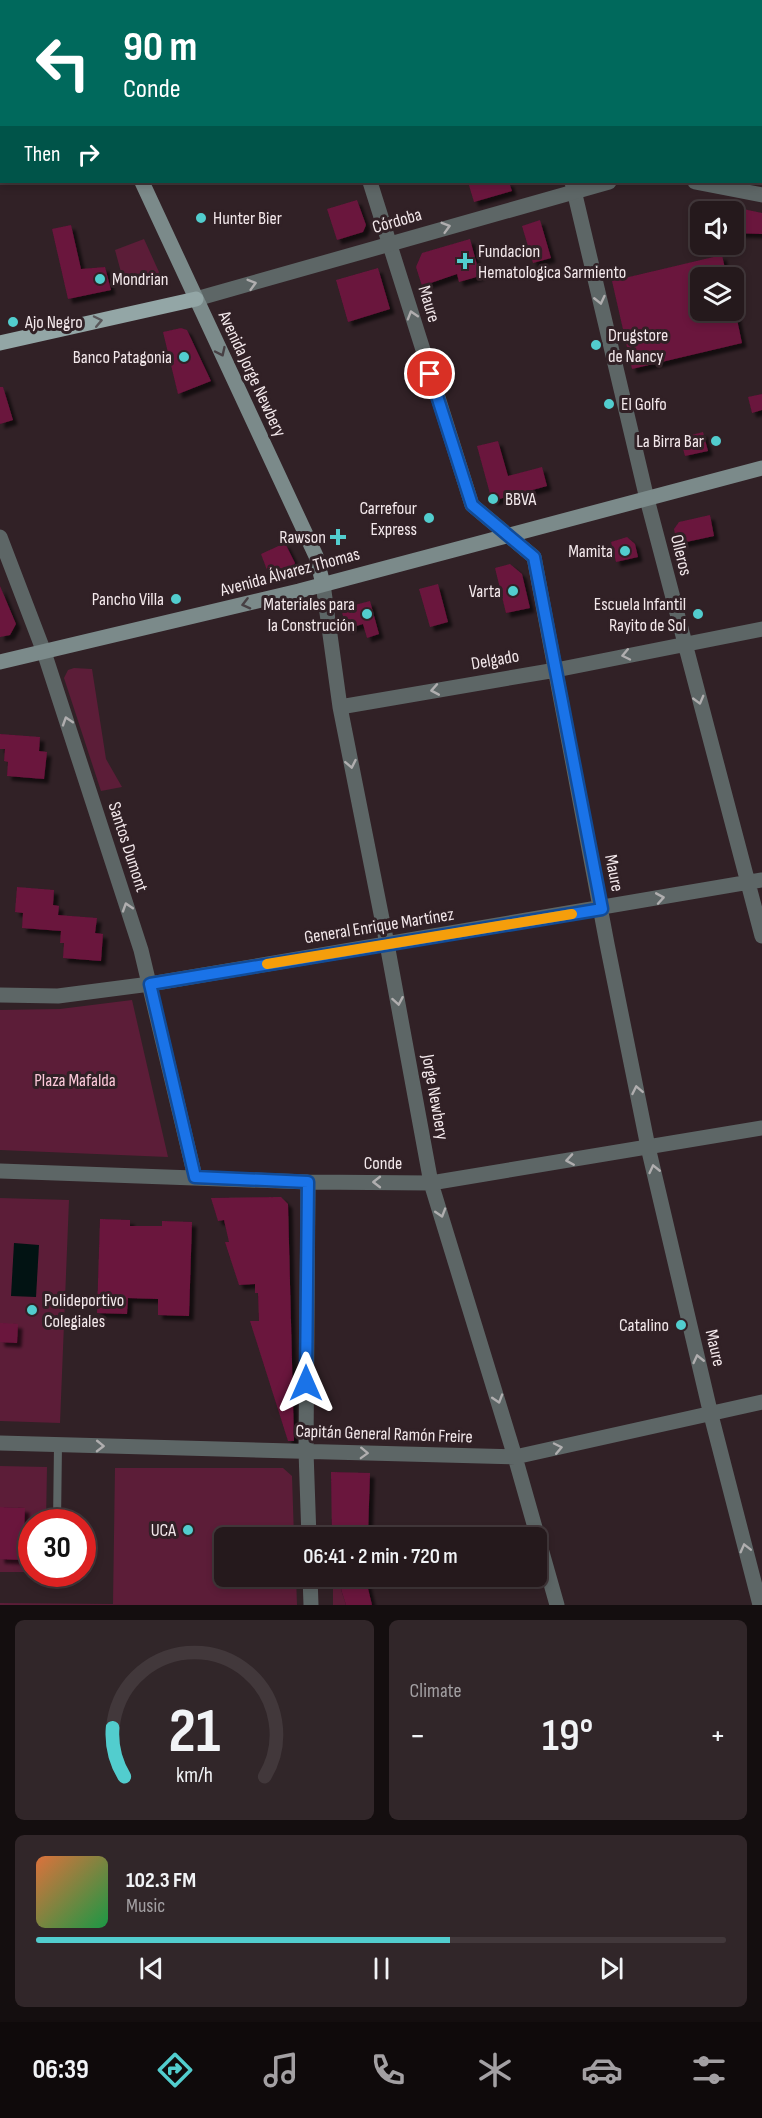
<!DOCTYPE html>
<meta charset="utf-8">
<style>
body{margin:0;font-family:"Sofia Sans Condensed",sans-serif;background:#312629;color:#f1f3f6;height:100vh;display:flex;flex-direction:column;font-size:22px;white-space:nowrap}
*{box-sizing:border-box;margin:0}
p{font-size:20px;color:#a3a0a3}
.icon{flex:none;width:33px;height:33px;fill:none;stroke:currentColor;stroke-width:2;stroke-linecap:round;stroke-linejoin:round}
.map{position:relative;height:1605px;overflow:hidden}
.details{display:flex;flex-direction:column;gap:15px;padding:15px;background:#140e0f;flex:1}
.details>*{flex:none}
.top-card{position:absolute;left:0px;top:0px;width:762px;height:183px;box-shadow:0 3px 9px #0003,0 0 0 2px #42383b;background:#00695c;color:#fff;overflow:hidden}
.buttons{position:absolute;left:690px;top:201px;display:grid;gap:12px}
.buttons a{display:grid;place-items:center;width:54px;height:54px;border-radius:9px;background:#25191c;box-shadow:0 3px 9px #0003,0 0 0 2px #42383b;font-size:30px}
.speed{position:absolute;left:18px;top:1509px;display:flex;gap:12px;font-size:30px;font-weight:700;text-align:center}
.speed>*{display:grid;place-content:center;width:78px;height:78px;border-radius:50%;background:#25191c;box-shadow:0 3px 9px #0003,0 0 0 2px #42383b;line-height:1}
.speed .limit{border:9px solid #d22;background:#fff;color:#111}
.pin{position:absolute;display:grid;place-items:center;width:51px;height:51px;color:#fff;margin:-26px;border:3px solid #fff;border-radius:50%;box-shadow:0 2px 6px #0007}
.me{position:absolute;width:66px;margin:-33px;rotate:0deg;stroke-linejoin:round;filter:drop-shadow(0 0 4px #0008)}
.turn{display:flex;align-items:center;gap:21px;height:126px;padding:0 24px;font-size:27px}
.turn .icon{width:78px;height:78px;stroke-width:2.5}
.turn b{display:block;font-size:42px;line-height:51px}
.then{display:flex;align-items:center;height:57px;padding:0 24px;background:#0003;gap:12px;font-size:22px}
.big{font-size:45px;font-weight:600;line-height:1.1}
.details .widget{flex:1;display:flex;flex-direction:column;justify-content:center;gap:9px;min-width:0;padding:0 21px;border-radius:9px;background:#312629}
.details .dial{align-items:center;gap:0}
.dial svg{height:156px;overflow:visible;fill:none;stroke:#42383b;stroke-width:7;stroke-linecap:round;text-anchor:middle}
.dial text{fill:#f1f3f6;stroke:none}
.song{display:flex;align-items:center;gap:18px}
.cover{width:72px;height:72px;border-radius:9px;background:linear-gradient(135deg,hsl(20 70% 55%),hsl(140 70% 35%))}
.played{height:6px;border-radius:3px;background:linear-gradient(90deg,#52cdce 60%,#42383b 60%)}
.keys{display:flex;justify-content:space-around;direction:ltr}
.heat{display:flex;justify-content:space-between;align-items:center;font-size:33px;direction:ltr}
.details .tiles{flex:1;display:grid;gap:15px;grid-template-columns:1fr 1fr}
.widget:last-child{grid-column:span 2}
.trip{position:absolute;left:214px;top:1527px;width:333px;height:60px;border-radius:9px;background:#25191c;box-shadow:0 3px 9px #0003,0 0 0 2px #42383b;font-weight:600;line-height:60px;text-align:center}
.menu{display:flex;height:96px;justify-content:space-around;align-items:center;background:#0f0a0b;color:#a3a0a3}
.menu .icon{width:42px;height:42px}
.menu .selected{color:#52cdce}
.menu b{font-size:27px;color:#f1f3f6}
.map>svg:first-child{display:block}
.green{fill:#5c1d38}
.water{fill:#021313}
.building{fill:#6b143d;filter:url(#shadow)}
.lines{fill:none;stroke-linecap:round;stroke-linejoin:round}
.service{stroke:#5d6666;stroke-width:8}
.minor{stroke:#5d6666;stroke-width:15}
.tertiary{stroke:#5d6666;stroke-width:15}
.secondary{stroke:#7b8a8a;stroke-width:15}
.primary{stroke:#93a6a6;stroke-width:15}
.oneway{stroke:#b0aeaf}
.oneway2{stroke:#585659}
.oneway3{stroke:#474044}
.route-casing{stroke:#114b97;stroke-width:15}
.route{stroke:#1a73e8;stroke-width:10}
.slow{stroke:#f59e0b;stroke-width:10}
.poi-dot{fill:#52cdce;stroke:#312126;stroke-width:2}
.labels{text-anchor:middle;dominant-baseline:central;stroke-width:6;stroke-linejoin:round;paint-order:stroke}
.poi-label{font-size:18px;fill:#f3e8eb;stroke:#312126;text-anchor:end}
.street-label{font-size:18px;fill:#f3e8eb;stroke:#312126}
.park-label{font-size:18px;fill:#fcc8d9;stroke:#312126}
</style>
<div class="map">
<svg width="762" height="1605" viewBox="0 0 762 1605">
<defs>
<filter id="shadow"><feDropShadow dx="4.5" dy="4.5" stdDeviation="1.5" flood-color="#0009"/></filter>
</defs>
<rect width="100%" height="100%" fill="#312126"/>
<path class="green" d="M144 239 159 272 155 281 125 287 115 250Z
M74 668 92 669 106 759 122 787 101 791 64 678 68 670Z
M132 1000 168 1157 0 1150V1010L60 1009Z
M0 1198 69 1200 60 1423 0 1421Z
M0 1466 47 1467 46 1522H32L31 1572H0V1559H23L25 1508 0 1507Z
M115 1468H283L292 1476 294 1537 225 1538V1576L296 1577 297 1605H0V1603L113 1604Z
M333 1577H337L346 1605H333Z"/>
<path class="water" d="M14 1243 39 1245 36 1297 11 1296Z"/>
<path class="building" d="M468 182H509L512 191 474 202Z
M357 200 366 225 363 232 337 240 327 209Z
M734 207 762 213V234L734 233Z
M540 220 551 258 533 263 522 226Z
M71 225 81 269 105 267 111 290 68 299 52 229Z
M470 239 480 276 459 282 457 274 422 286 416 267 422 253Z
M722 255 727 278H700V310H735L742 343 632 369 612 281Z
M378 268 390 309 348 322 336 280Z
M181 328 187 330 211 381 178 394 163 332Z
M0 387H3L13 420 0 424Z
M762 394V410L752 413 748 397Z
M703 432 708 451 685 456 680 438Z
M498 441 508 476 542 467 547 486 492 501 477 446Z
M710 515 714 536 677 544 674 529 679 522Z
M627 537 635 544 638 557 616 562 611 542Z
M285 543 295 563 290 573 270 578 261 554Z
M510 564 522 574 530 608 506 613 495 568Z
M438 584 448 622 430 627 419 589Z
M0 586 16 624 10 635 0 637Z
M370 601 379 634 367 638 363 624 346 629 342 612 347 607Z
M0 734 40 737 39 751 47 752 44 779 7 776 8 762 4 761 5 749H0Z
M17 887 54 890 53 905 59 906 58 915 97 918 95 933 103 934 101 961 63 958 64 943H60L61 931 22 928 23 913 15 912Z
M281 1197 288 1204 294 1441H288L250 1321H259L258 1293H255V1284L239 1285 225 1242H229L224 1220 218 1221 211 1198Z
M100 1219 130 1220V1226H162V1221L192 1222 189 1316 158 1315V1299L128 1298 127 1314 97 1313Z
M0 1323 18 1324 17 1343 0 1342Z
M331 1472 370 1473 368 1534H360V1538H332Z
M0 1507 25 1508 23 1560 0 1559Z
M337 1576H365L372 1605H346Z"/>
<g class="lines">
<path class="service" d="M57 1522 58 1445
M56 1577V1574"/>
<path class="minor" d="M312 0 313 2
M525 0V2
M391 2 398 0
M0 81 2 80
M370 182 472 505 534 557 607 944 648 1147 711 1415 760 1605
M572 182 647 499 762 936
M695 182 762 195
M0 537 44 652 141 950 195 1177
M323 584 340 707 387 944 431 1183 515 1457 557 1605
M340 707 556 670 762 629
M0 995 58 996 150 984 762 880
M0 1171 308 1182 431 1183 762 1128
M308 1182 306 1451 309 1538
M0 1443 515 1457 762 1402
M310 1576 311 1605"/>
<path class="tertiary" d="M760 138 762 137
M196 299 609 182"/>
<path class="secondary" d="M57 0 58 2
M752 0 753 2
M760 37 762 44
M142 182 316 556 323 584
M0 662 299 591 762 468"/>
<path class="primary" d="M0 343 196 299"/>
</g>
<defs><path id="oneway-chevron" d="M-2-3.5L2.5 0L-2 3.5" fill="none" stroke-width="1.6" stroke-linecap="round" stroke-linejoin="round" transform="scale(1.5)"/></defs>
<g class="oneway">
<use href="#oneway-chevron" transform="translate(446 227) rotate(-16)"/>
<use href="#oneway-chevron" transform="translate(252 284) rotate(-16)"/>
<use href="#oneway-chevron" transform="translate(600 300) rotate(77)"/>
<use href="#oneway-chevron" transform="translate(412 315) rotate(-107)"/>
<use href="#oneway-chevron" transform="translate(626 655) rotate(168)"/>
<use href="#oneway-chevron" transform="translate(435 690) rotate(170)"/>
<use href="#oneway-chevron" transform="translate(699 700) rotate(75)"/>
<use href="#oneway-chevron" transform="translate(67 721) rotate(-108)"/>
<use href="#oneway-chevron" transform="translate(351 764) rotate(79)"/>
<use href="#oneway-chevron" transform="translate(660 898) rotate(-10)"/>
<use href="#oneway-chevron" transform="translate(127 907) rotate(-108)"/>
<use href="#oneway-chevron" transform="translate(398 1001) rotate(80)"/>
<use href="#oneway-chevron" transform="translate(637 1090) rotate(-101)"/>
<use href="#oneway-chevron" transform="translate(570 1160) rotate(171)"/>
<use href="#oneway-chevron" transform="translate(654 1169) rotate(-103)"/>
<use href="#oneway-chevron" transform="translate(377 1182) rotate(-180)"/>
<use href="#oneway-chevron" transform="translate(441 1213) rotate(73)"/>
<use href="#oneway-chevron" transform="translate(698 1359) rotate(-103)"/>
<use href="#oneway-chevron" transform="translate(498 1399) rotate(73)"/>
<use href="#oneway-chevron" transform="translate(100 1446) rotate(1)"/>
<use href="#oneway-chevron" transform="translate(558 1448) rotate(-12)"/>
<use href="#oneway-chevron" transform="translate(364 1453) rotate(2)"/>
<use href="#oneway-chevron" transform="translate(745 1548) rotate(-104)"/>
</g>
<use class="oneway2" href="#oneway-chevron" transform="translate(98 321) rotate(-12)"/>
<g class="oneway3">
<use href="#oneway-chevron" transform="translate(221 352) rotate(65)"/>
<use href="#oneway-chevron" transform="translate(246 604) rotate(166)"/>
</g>
<g class="lines">
<defs>
<path id="route" d="M306 1383 308 1182 195 1177 150 984 602 909 534 557 472 505 430 374"/>
</defs>
<use href="#route" class="route-casing"/>
<use href="#route" class="route"/>
<path class="slow" d="M267 964 572 914"/>
</g>
<g class="poi-dot">
<circle cx="201" cy="218" r="6"/>
<path d="M462 252h6v6h6v6h-6v6h-6v-6h-6v-6h6z"/>
<circle cx="100" cy="279" r="6"/>
<circle cx="13" cy="322" r="6"/>
<circle cx="596" cy="345" r="6"/>
<circle cx="184" cy="357" r="6"/>
<circle cx="609" cy="404" r="6"/>
<circle cx="716" cy="441" r="6"/>
<circle cx="493" cy="499" r="6"/>
<circle cx="429" cy="518" r="6"/>
<path d="M335 528h6v6h6v6h-6v6h-6v-6h-6v-6h6z"/>
<circle cx="625" cy="551" r="6"/>
<circle cx="513" cy="591" r="6"/>
<circle cx="176" cy="599" r="6"/>
<circle cx="367" cy="614" r="6"/>
<circle cx="698" cy="614" r="6"/>
<circle cx="32" cy="1310" r="6"/>
<circle cx="681" cy="1325" r="6"/>
<circle cx="188" cy="1530" r="6"/>
</g>
<g class="labels">
<g class="poi-label">
<text x="213" y="218" text-anchor="start">Hunter Bier</text>
<text x="478" y="251" text-anchor="start">Fundacion<tspan x="478" dy="21">Hematologica Sarmiento</tspan></text>
<text x="112" y="279" text-anchor="start">Mondrian</text>
<text x="25" y="322" text-anchor="start">Ajo Negro</text>
<text x="608" y="335" text-anchor="start">Drugstore<tspan x="608" dy="21">de Nancy</tspan></text>
<text x="172" y="357">Banco Patagonia</text>
<text x="621" y="404" text-anchor="start">El Golfo</text>
<text x="704" y="441">La Birra Bar</text>
<text x="505" y="499" text-anchor="start">BBVA</text>
<text x="417" y="508">Carrefour<tspan x="417" dy="21">Express</tspan></text>
<text x="326" y="537">Rawson</text>
<text x="613" y="551">Mamita</text>
<text x="501" y="591">Varta</text>
<text x="164" y="599">Pancho Villa</text>
<text x="355" y="604">Materiales para<tspan x="355" dy="21">la Construción</tspan></text>
<text x="686" y="604">Escuela Infantil<tspan x="686" dy="21">Rayito de Sol</tspan></text>
<text x="44" y="1300" text-anchor="start">Polideportivo<tspan x="44" dy="21">Colegiales</tspan></text>
<text x="669" y="1325">Catalino</text>
<text x="176" y="1530">UCA</text>
</g>
<g class="street-label">
<text transform="translate(397 221) rotate(-16)">Córdoba</text>
<text transform="translate(429 304) rotate(73)">Maure</text>
<text transform="translate(252 374) rotate(65)">Avenida Jorge Newbery</text>
<text transform="translate(681 555) rotate(76)">Olleros</text>
<text transform="translate(290 572) rotate(-15)">Avenida Álvarez Thomas</text>
<text transform="translate(495 660) rotate(-10)">Delgado</text>
<text transform="translate(128 847) rotate(72)">Santos Dumont</text>
<text transform="translate(614 873) rotate(79)">Maure</text>
<text transform="translate(379 926) rotate(-9)">General Enrique Martínez</text>
<text transform="translate(435 1097) rotate(80)">Jorge Newbery</text>
<text x="383" y="1163">Conde</text>
<text transform="translate(715 1348) rotate(77)">Maure</text>
<text transform="translate(384 1434) rotate(2)">Capitán General Ramón Freire</text>
</g>
<g class="park-label">
<text x="75" y="1080">Plaza Mafalda</text>
</g>
</g>
</svg>
<div class="buttons">
<a><svg class="icon" aria-label="sound" viewBox="0 0 24 24"><path d="M4 9h4l5-4v14l-5-4H4zM17 9q2 3 0 6"/></svg></a>
<a><svg class="icon" aria-label="layers" viewBox="0 0 24 24"><path d="M12 4l9 5-9 5-9-5zM3 14l9 5 9-5"/></svg></a>
</div>
<div class="speed"><div class="limit">30</div></div>
<div class="pin" style="left:430px;top:374px;background:#d93025"><svg class="icon" aria-label="arrive" viewBox="0 0 24 24"><path d="M6 21V4h12l-3 4 3 4H6"/></svg></div>
<svg class="me" style="left:306px;top:1383px" viewBox="-20 -20 40 40"><path d="M0-17L14 15 0 8-14 15z" fill="#1a73e8" stroke="#fff" stroke-width="4"/></svg>
<div class="trip">06:41 · 2 min · 720 m</div>
<div class="top-card">
<div class="turn"><svg class="icon" aria-label="left" viewBox="0 0 24 24"><path d="M17 20v-9H6M10 6l-5 5 5 5"/></svg><div><b>90 m</b>Conde</div></div>
<div class="then">Then<svg class="icon" aria-label="right" viewBox="0 0 24 24"><path d="M7 20v-9h11M14 6l5 5-5 5"/></svg></div>
</div>
</div>
<section class="details">
<div class="tiles">
<div class="widget dial"><svg viewBox="0 0 100 80">
<path d="M14 69A42 42 0 1 1 86 69"/>
<path d="M14 69A42 42 0 0 1 8 44" stroke="#52cdce"/>
<text x="50" y="56" font-size="32" font-weight="700">21</text>
<text x="50" y="72" font-size="11">km/h</text>
</svg></div>
<div class="widget"><p>Climate</p>
<div class="heat"><a>−</a><b class="big">19°</b><a>+</a></div>
</div>
<div class="widget">
<div class="song"><i class="cover"></i><div><b>102.3 FM</b><p>Music</p></div></div>
<div class="played"></div>
<div class="keys"><svg class="icon" aria-label="previous" viewBox="0 0 24 24"><path d="M18 5L8 12l10 7zM5 5v14"/></svg><svg class="icon" aria-label="pause" viewBox="0 0 24 24"><path d="M8 5v14M16 5v14"/></svg><svg class="icon" aria-label="next" viewBox="0 0 24 24"><path d="M6 5l10 7-10 7zM19 5v14"/></svg></div>
</div>
</div>
</section>
<nav class="menu">
<b>06:39</b>
<svg class="icon selected" aria-label="directions" viewBox="0 0 24 24"><path d="M12 3l9 9-9 9-9-9zM9 14v-3h6M13 9l2 2-2 2"/></svg>
<svg class="icon" aria-label="music" viewBox="0 0 24 24"><path d="M9 18V5l10-2v13"/><circle cx="6" cy="18" r="3"/><circle cx="16" cy="16" r="3"/></svg>
<svg class="icon" aria-label="phone" viewBox="0 0 24 24"><path d="M5 4h4l2 5-3 2q2 4 5 5l2-3 5 2v4C11 20 4 13 5 4z"/></svg>
<svg class="icon" aria-label="climate" viewBox="0 0 24 24"><path d="M12 3v18M4 7l16 10M4 17L20 7"/></svg>
<svg class="icon" aria-label="car" viewBox="0 0 24 24"><path d="M5 17H2v-5l4-1 3-4h7l3 4 3 1v5h-3M9 17h6M6 11h13"/><circle cx="7" cy="17" r="2"/><circle cx="17" cy="17" r="2"/></svg>
<svg class="icon" aria-label="filters" viewBox="0 0 24 24"><path d="M4 7h16M4 17h16"/><circle cx="9" cy="7" r="2"/><circle cx="15" cy="17" r="2"/></svg>
</nav>
